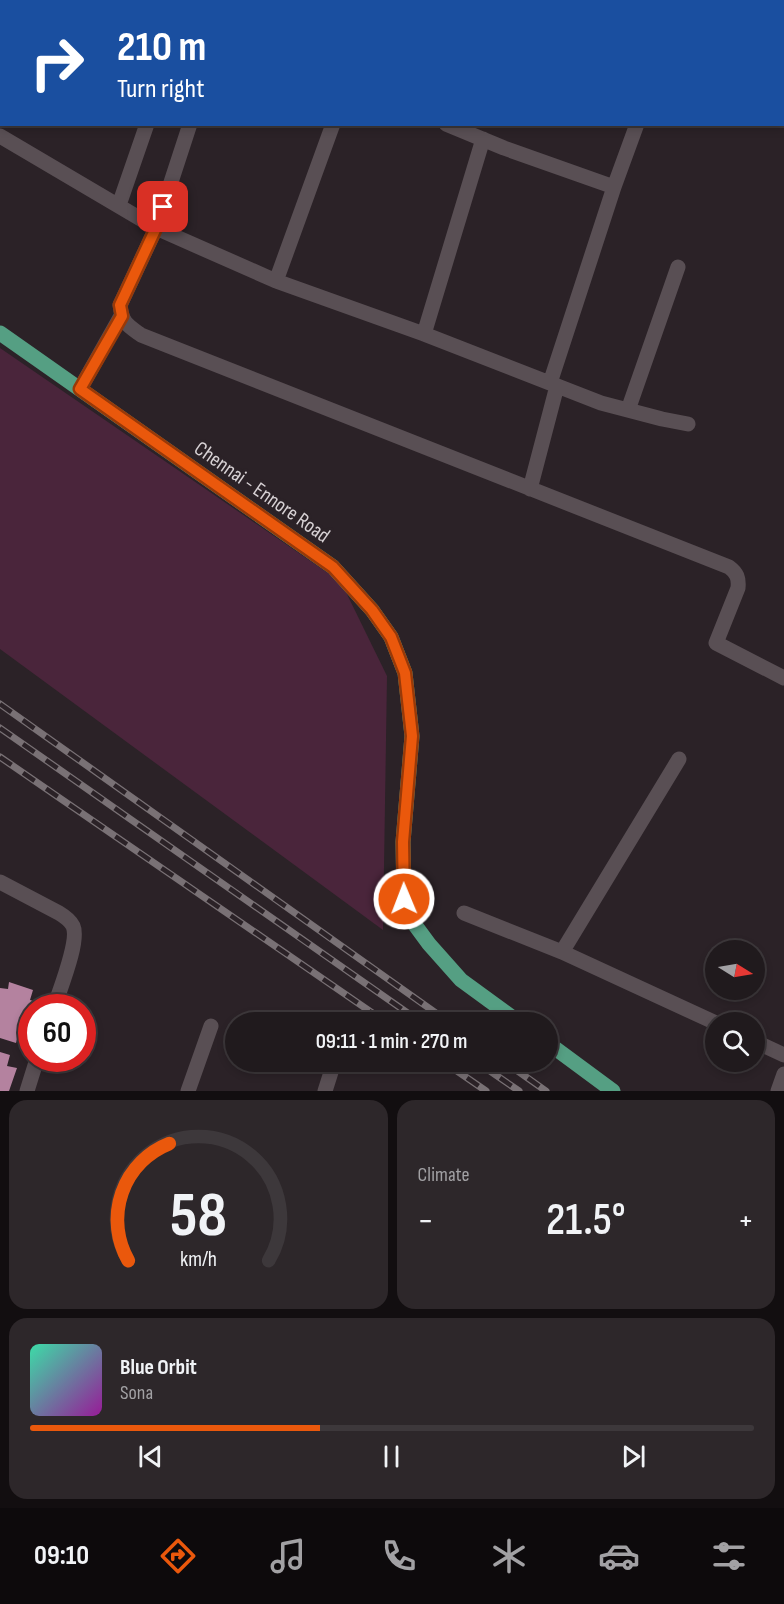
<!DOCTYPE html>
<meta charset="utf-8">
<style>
body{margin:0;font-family:"Sofia Sans Condensed",sans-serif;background:#2d272a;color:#f1f3f6;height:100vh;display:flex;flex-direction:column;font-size:22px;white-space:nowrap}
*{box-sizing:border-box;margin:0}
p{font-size:20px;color:#a2a1a4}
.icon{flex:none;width:33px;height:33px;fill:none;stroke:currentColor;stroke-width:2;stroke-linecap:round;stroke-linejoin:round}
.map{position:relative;height:1091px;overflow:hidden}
.panel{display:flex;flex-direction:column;gap:9px;padding:9px;background:#120e10;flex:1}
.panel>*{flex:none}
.banner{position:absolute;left:0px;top:0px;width:784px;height:126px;box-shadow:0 3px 9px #0003,0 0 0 2px #3d383b;background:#1a4fa0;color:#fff;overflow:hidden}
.needle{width:39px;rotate:101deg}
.buttons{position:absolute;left:705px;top:940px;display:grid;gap:12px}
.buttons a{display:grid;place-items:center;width:60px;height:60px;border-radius:50%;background:#201a1d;box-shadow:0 3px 9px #0003,0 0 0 2px #3d383b;font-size:30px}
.speed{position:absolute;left:18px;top:994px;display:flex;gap:12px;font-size:30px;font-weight:700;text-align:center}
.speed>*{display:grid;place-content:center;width:78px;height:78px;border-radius:50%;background:#201a1d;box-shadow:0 3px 9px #0003,0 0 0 2px #3d383b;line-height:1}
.speed .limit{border:9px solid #d22;background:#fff;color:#111}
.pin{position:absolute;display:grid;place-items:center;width:51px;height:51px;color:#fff;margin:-26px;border-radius:12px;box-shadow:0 3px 9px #0006}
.me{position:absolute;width:66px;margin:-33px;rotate:359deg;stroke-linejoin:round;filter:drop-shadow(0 0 4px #0008)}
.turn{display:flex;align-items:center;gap:21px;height:126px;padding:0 18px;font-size:27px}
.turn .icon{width:78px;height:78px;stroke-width:2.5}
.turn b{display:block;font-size:42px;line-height:51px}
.big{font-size:45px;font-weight:600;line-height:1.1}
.panel .card{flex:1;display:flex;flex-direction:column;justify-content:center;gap:9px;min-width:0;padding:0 21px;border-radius:18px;background:#2d272a}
.panel .dial{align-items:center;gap:0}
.dial svg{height:156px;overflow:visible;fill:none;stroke:#3d383b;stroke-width:7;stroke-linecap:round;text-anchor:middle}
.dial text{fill:#f1f3f6;stroke:none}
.song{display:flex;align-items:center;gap:18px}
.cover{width:72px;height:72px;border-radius:9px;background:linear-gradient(135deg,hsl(160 70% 55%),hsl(300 70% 35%))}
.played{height:6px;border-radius:3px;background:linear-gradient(90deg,#ea580c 40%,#3d383b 40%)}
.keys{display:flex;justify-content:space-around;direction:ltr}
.heat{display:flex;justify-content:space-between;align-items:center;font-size:33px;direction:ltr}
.panel .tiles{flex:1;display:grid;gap:9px;grid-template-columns:1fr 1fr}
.card:last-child{grid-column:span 2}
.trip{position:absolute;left:225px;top:1012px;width:333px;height:60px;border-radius:30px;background:#201a1d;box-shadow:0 3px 9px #0003,0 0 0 2px #3d383b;font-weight:600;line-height:60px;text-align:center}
.tabs{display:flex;height:96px;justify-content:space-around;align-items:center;background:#0d0a0c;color:#a2a1a4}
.tabs .icon{width:42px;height:42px}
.tabs .current{color:#ea580c}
.tabs b{font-size:27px;color:#f1f3f6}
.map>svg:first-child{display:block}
.green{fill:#4a253b}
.building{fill:#b4829f}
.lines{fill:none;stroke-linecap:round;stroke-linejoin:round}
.minor{stroke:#594f54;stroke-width:15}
.primary{stroke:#559f83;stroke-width:15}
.rail-casing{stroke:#797175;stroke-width:7}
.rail{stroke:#2b2227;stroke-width:4.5;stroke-dasharray:14;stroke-linecap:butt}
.route-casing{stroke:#983908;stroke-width:15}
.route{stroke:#ea580c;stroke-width:10}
.labels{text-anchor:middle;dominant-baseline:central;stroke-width:6;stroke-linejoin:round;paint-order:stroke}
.street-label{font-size:21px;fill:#d7d1d4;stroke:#2b2227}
</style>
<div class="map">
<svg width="784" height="1091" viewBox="0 0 784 1091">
<rect width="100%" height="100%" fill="#2b2227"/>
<path class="green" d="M0 348 341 582 387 676 383 930 0 649Z"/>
<path class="building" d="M9 982 33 990 30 1000 40 1003 39 1008H32V1029L30 1034 19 1032 16 1043 0 1038V988L8 989Z
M0 1052 10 1055 7 1066 17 1068 9 1091H0Z"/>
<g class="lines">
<path class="minor" d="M564 0 568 2
M53 2 54 0
M190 2V0
M231 2V0
M376 2 377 0
M783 24 784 22
M783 106 784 107
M190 124 156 228 120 305C122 323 127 325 141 335L729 567C737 573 739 578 738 588L716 643 784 678
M446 124 504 148 614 187
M0 136 156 228 276 281 424 334 601 403 662 419 688 424
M119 205 147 124
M276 281 333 124
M424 334 483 139
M550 383 614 187 637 124
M80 389 121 316
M628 410 678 267
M530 489 557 386
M0 882 59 913C64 916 70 920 73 926 80 941 59 991 54 1008
M464 913 562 952 716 1023
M562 952 679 759
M754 1041 784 1055
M27 1091 37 1059
M188 1091 211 1026
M325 1091 332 1069
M778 1091 784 1074"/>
<path class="primary" d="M0 333 333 567 372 610 391 637 405 673 412 736 403 842 404 899 415 925 429 944 461 980 520 1023
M548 1043 613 1091"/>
<defs>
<path id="rail" d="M0 704 450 1023
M0 728 422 1023
M0 757 387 1023
M444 1062 486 1091
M477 1062 519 1091
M505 1062 546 1091"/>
</defs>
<use href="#rail" class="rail-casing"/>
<use href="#rail" class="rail"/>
</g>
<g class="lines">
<defs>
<path id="route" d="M163 207 156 228 120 305 122 316 80 389 333 567 372 610 391 637 405 673 412 736 403 842 404 899"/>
</defs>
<use href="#route" class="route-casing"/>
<use href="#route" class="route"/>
</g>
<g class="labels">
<g class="street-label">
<text transform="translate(262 492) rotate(35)">Chennai - Ennore Road</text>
</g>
</g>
</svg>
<div class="buttons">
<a><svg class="needle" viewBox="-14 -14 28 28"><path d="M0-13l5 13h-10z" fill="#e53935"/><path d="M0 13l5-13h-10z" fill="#a2a1a4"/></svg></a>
<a><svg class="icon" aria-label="search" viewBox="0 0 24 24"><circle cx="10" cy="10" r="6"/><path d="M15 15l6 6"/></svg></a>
</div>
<div class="speed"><div class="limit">60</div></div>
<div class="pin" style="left:163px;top:207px;background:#d93025"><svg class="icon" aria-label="arrive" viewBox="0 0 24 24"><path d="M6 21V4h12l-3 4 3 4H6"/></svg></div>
<svg class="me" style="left:404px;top:899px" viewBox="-20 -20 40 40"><circle r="17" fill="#ea580c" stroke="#fff" stroke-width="3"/><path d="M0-11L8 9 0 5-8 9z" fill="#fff"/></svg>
<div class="trip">09:11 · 1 min · 270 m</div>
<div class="banner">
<div class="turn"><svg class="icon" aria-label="right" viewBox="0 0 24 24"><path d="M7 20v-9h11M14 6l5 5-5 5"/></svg><div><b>210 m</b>Turn right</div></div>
</div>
</div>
<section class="panel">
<div class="tiles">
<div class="card dial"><svg viewBox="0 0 100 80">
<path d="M14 69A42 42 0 1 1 86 69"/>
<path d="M14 69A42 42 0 0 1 35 9" stroke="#ea580c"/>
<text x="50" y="56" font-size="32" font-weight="700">58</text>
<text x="50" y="72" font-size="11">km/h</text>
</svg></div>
<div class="card"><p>Climate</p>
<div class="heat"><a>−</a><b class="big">21.5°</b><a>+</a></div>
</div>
<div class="card">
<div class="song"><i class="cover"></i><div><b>Blue Orbit</b><p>Sona</p></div></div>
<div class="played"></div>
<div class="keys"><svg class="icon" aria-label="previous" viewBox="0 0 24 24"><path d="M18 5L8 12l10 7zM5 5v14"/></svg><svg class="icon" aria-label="pause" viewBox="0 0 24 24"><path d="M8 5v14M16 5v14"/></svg><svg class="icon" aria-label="next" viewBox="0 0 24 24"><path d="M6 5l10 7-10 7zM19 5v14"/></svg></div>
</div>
</div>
</section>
<nav class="tabs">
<b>09:10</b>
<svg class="icon current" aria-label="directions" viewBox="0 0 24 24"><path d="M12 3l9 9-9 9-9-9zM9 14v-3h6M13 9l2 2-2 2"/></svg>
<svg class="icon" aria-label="music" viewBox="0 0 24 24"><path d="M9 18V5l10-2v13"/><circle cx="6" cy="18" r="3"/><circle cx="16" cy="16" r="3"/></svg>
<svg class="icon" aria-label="phone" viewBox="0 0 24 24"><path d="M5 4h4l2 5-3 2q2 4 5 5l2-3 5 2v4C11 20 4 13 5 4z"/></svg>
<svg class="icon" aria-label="climate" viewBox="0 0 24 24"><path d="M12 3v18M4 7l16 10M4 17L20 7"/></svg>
<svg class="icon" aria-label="car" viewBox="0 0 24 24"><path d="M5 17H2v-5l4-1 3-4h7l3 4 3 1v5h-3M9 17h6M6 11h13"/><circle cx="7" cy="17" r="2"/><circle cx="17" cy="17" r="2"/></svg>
<svg class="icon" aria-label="filters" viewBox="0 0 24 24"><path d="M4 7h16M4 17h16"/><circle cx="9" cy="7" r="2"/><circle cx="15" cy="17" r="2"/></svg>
</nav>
